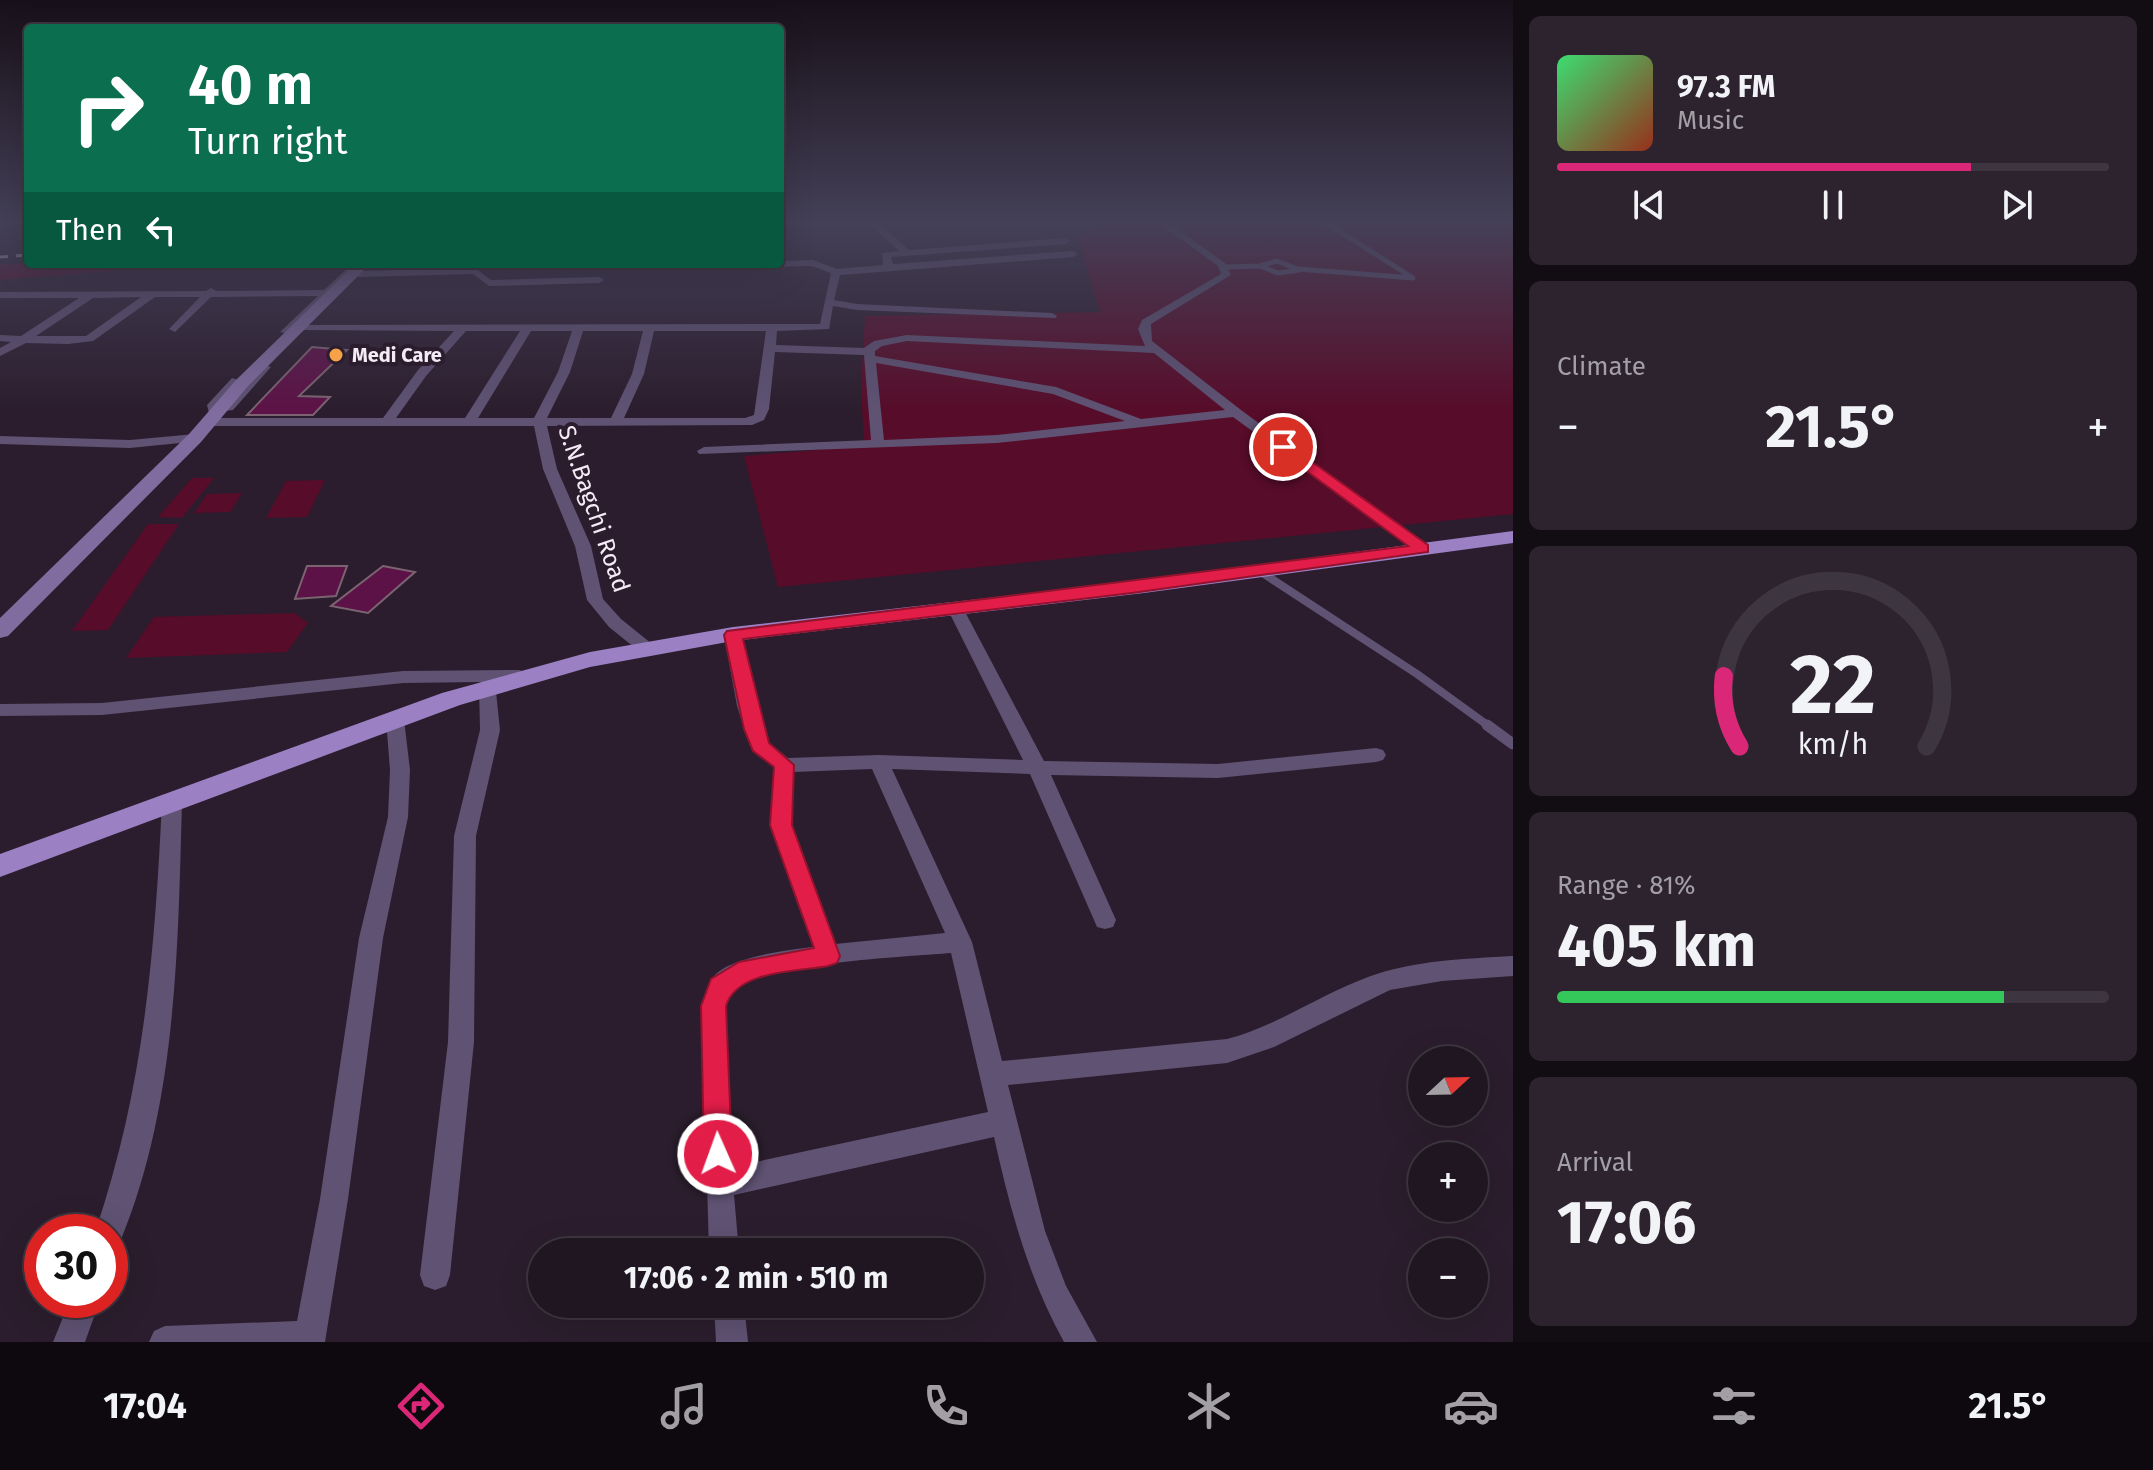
<!DOCTYPE html>
<meta charset="utf-8">
<style>
body{margin:0;font-family:"Fira Sans",sans-serif;background:#2d232f;color:#f1f3f6;height:100vh;display:flex;flex-direction:column;font-size:30px;white-space:nowrap}
*{box-sizing:border-box;margin:0}
p{font-size:26px;color:#a29fa5}
.icon{flex:none;width:44px;height:44px;fill:none;stroke:currentColor;stroke-width:2;stroke-linecap:round;stroke-linejoin:round}
.map{position:relative;flex:1;overflow:hidden}
.drawer{display:flex;flex-direction:column;gap:16px;padding:16px;background:#120c13;width:640px}
.drawer>*{flex:none}
.guide{position:absolute;left:24px;top:24px;width:760px;height:244px;border-radius:8px;box-shadow:0 8px 32px #0002,0 0 0 2px #3d3540;background:#0b6e4f;color:#fff;overflow:hidden}
.needle{width:52px;rotate:68deg}
.buttons{position:absolute;left:1408px;top:1046px;display:grid;gap:16px}
.buttons a{display:grid;place-items:center;width:80px;height:80px;border-radius:50%;background:#201622;box-shadow:0 8px 32px #0002,0 0 0 2px #3d3540;font-size:40px}
.speed{position:absolute;left:24px;top:1214px;display:flex;gap:16px;font-size:40px;font-weight:700;text-align:center}
.speed>*{display:grid;place-content:center;width:104px;height:104px;border-radius:50%;background:#201622;box-shadow:0 8px 32px #0002,0 0 0 2px #3d3540;line-height:1}
.speed .limit{border:12px solid #d22;background:#fff;color:#111}
.pin{position:absolute;display:grid;place-items:center;width:68px;height:68px;color:#fff;margin:-34px;border:4px solid #fff;border-radius:50%;box-shadow:0 2px 8px #0007}
.me{position:absolute;width:88px;margin:-44px;rotate:358deg;stroke-linejoin:round;filter:drop-shadow(0 0 6px #0008)}
.turn{display:flex;align-items:center;gap:28px;height:168px;padding:0 32px;font-size:36px}
.turn .icon{width:104px;height:104px;stroke-width:2.5}
.turn b{display:block;font-size:56px;line-height:68px}
.then{display:flex;align-items:center;height:76px;padding:0 32px;background:#0003;gap:16px;font-size:30px}
.big{font-size:60px;font-weight:700;line-height:1.1}
.drawer .widget{flex:1;display:flex;flex-direction:column;justify-content:center;gap:12px;min-width:0;padding:0 28px;border-radius:12px;background:#2d232f}
.drawer .dial{align-items:center;gap:0}
.dial svg{height:208px;overflow:visible;fill:none;stroke:#3d3540;stroke-width:7;stroke-linecap:round;text-anchor:middle}
.dial text{fill:#f1f3f6;stroke:none}
.song{display:flex;align-items:center;gap:24px}
.cover{width:96px;height:96px;border-radius:12px;background:linear-gradient(135deg,hsl(140 70% 55%),hsl(10 70% 35%))}
.played{height:8px;border-radius:4px;background:linear-gradient(90deg,#db2777 75%,#3d3540 75%)}
.keys{display:flex;justify-content:space-around;direction:ltr}
.heat{display:flex;justify-content:space-between;align-items:center;font-size:44px;direction:ltr}
.charge{height:12px;border-radius:6px;background:linear-gradient(90deg,#34c759 81%,#3d3540 0)}
.trip{position:absolute;left:528px;top:1238px;width:456px;height:80px;border-radius:40px;background:#201622;box-shadow:0 8px 32px #0002,0 0 0 2px #3d3540;font-weight:700;line-height:80px;text-align:center}
.tab-bar{display:flex;height:128px;justify-content:space-around;align-items:center;background:#0d090e;color:#a29fa5}
.tab-bar .icon{width:56px;height:56px}
.tab-bar .on{color:#db2777}
.tab-bar b{font-size:36px;color:#f1f3f6}
main{display:flex;flex:1;min-height:0}
.map>svg:first-child{display:block}
.green{fill:#570c29}
.building{fill:#5c1246;stroke:#7b6471;stroke-width:2}
.lines{fill:none;stroke-linecap:round;stroke-linejoin:round}
.lane-far2{stroke:#5f5273;stroke-width:5}
.lane-far1{stroke:#5f5273;stroke-width:8}
.lane{stroke:#5f5273;stroke-width:11}
.street{fill:#5f5273;fill-rule:evenodd}
.secondary{fill:#816ca0;fill-rule:evenodd}
.primary{fill:#9b80c3;fill-rule:evenodd}
.rail{stroke:#d4cad6;stroke-width:3;stroke-dasharray:8 8;stroke-linecap:butt}
.route{fill:#e11d48;stroke:#92132f;stroke-width:2}
.poi-dot{fill:#f6a248;stroke:#2b1d2d;stroke-width:3}
.labels{text-anchor:middle;dominant-baseline:central;stroke-width:8;stroke-linejoin:round;paint-order:stroke}
.far-poi-label{font-size:20px;font-weight:bold;fill:#f4ebf6;stroke:#2b1d2d;text-anchor:start}
.street-label{font-size:24px;fill:#f4ebf6;stroke:#2b1d2d}
</style>
<main>
<div class="map">
<svg width="1513" height="1342" viewBox="0 0 1513 1342">
<rect width="100%" height="100%" fill="#2b1d2d"/>
<path class="green" d="M1097 224H1513V514L778 587 744 456 864 446 861 386 865 316 1100 312 1078 240Z
M28 263V264H199L0 280V265Z
M192 478H214L182 518 158 517Z
M325 480 307 517 266 518 286 481Z
M242 493 230 512 194 513 207 494Z
M148 524H179L108 630 72 631Z
M294 613 308 623 287 652 126 658 154 617Z"/>
<path class="building" d="M312 347 347 350 299 396 330 397 313 415H247Z
M307 566H347L336 596 295 599Z
M383 566 415 572 368 613 331 606Z"/>
<g class="lines">
<path class="lane-far2" d="M1277 261 1300 270 1278 273 1260 266Z
M1223 267 1260 266
M1299 269 1413 278 1328 224"/>
<path class="lane-far1" d="M1258 570 1417 674 1490 727"/>
<path class="lane" d="M1487 725 1513 744"/>
<path class="street" d="M0 224H17L0 228Z
M870 224H880L909 250 1066 238 1071 241 1066 244 891 257 893 264 1073 251 1078 254 1073 257 840 275 834 300 857 304 1052 313 1057 316 1056 318 857 310 833 306 829 329 777 331 776 345 864 348 874 341 907 335 1145 346 1138 329 1142 320 1221 274 1218 266 1164 227 1184 224 1176 228 1225 263 1231 275 1151 324 1152 341 1241 410 1430 548 1427 551H1417L1233 417 997 443 699 454 697 451 704 447 871 440 864 355 775 352 769 409 764 420 752 425 547 426 557 469 591 546 603 599 621 619 652 644 655 648 646 653 640 652 609 627 587 600 575 546 543 469 534 426H210L203 422 210 418H383L418 370 454 331 301 330V326L305 325 820 324 831 273 812 266 709 268 704 265 780 264V261L813 260 837 269 883 265 882 253 899 251ZM466 331H520L465 418H396L426 376ZM531 331H572L558 372 534 418H478ZM583 331H643L632 374 611 418H547L570 372ZM654 331H766L754 415 745 418H624L644 374ZM907 341 1154 353 1225 410 1141 419 1056 387 875 356V351L882 346ZM876 363 1053 394 1125 421 997 435 884 440Z
M352 264H363L290 334 280 332 318 296 211 297 175 332 169 329 200 297H155L93 341 68 344 26 343 0 356V348L11 342 0 341V335L21 336 79 298H0V292L206 291 211 288 216 291 324 290ZM141 297 86 336H36L93 298Z
M475 268 491 280 599 277 604 280 599 283 489 286 473 274 359 277 354 274 359 271Z
M261 364 271 367 233 410 209 413 207 405 232 378 242 381 220 405 225 404Z
M195 434 200 435V441L130 448 0 444V436L130 440Z
M955 603 963 608 1044 761 1218 764 1376 748 1383 750 1386 755 1383 760 1376 762 1218 778 1051 775 1116 920 1113 927 1105 929 1097 927 1094 920 1030 774 892 769 972 942 1002 1061 1227 1039C1277 1026 1319 995 1368 977 1415 960 1463 959 1513 956V976L1442 981 1390 990 1274 1047 1227 1063 1008 1085 1045 1231 1066 1286 1097 1342H1064C1028 1277 1010 1209 994 1137L734 1195 739 1252H709L702 1006C704 996 707 984 714 976 730 957 788 950 813 947L770 825 774 768 750 746 737 706 724 635 733 630 742 635 755 706 768 742 788 758 879 755 1023 760 947 608ZM872 769 945 933 835 944 792 825 794 772ZM951 953 988 1112 732 1167 726 1006 733 989C768 963 902 957 951 953Z
M519 670 525 672 528 676 525 680 495 682 500 730 476 836 474 1042 450 1275 446 1286 435 1290 424 1286 420 1275 448 1042 454 836 480 730 479 686 481 682 403 683 102 715 0 716V704L102 703 403 671Z
M395 713 404 719 410 770 408 817 383 938 348 1199 325 1342H149L154 1331 165 1326 297 1321 320 1199 359 938 388 817 390 770 386 719Z
M172 793 179 796 182 801C178 947 177 1105 120 1242L110 1247V1232H95C144 1089 155 950 162 801L165 796Z
M70 1300H100L85 1342H53Z
M714 1304H744L748 1342H716Z"/>
<path class="secondary" d="M355 264H370L248 386 201 442 8 636 0 638V618L189 434 236 380Z"/>
<path class="primary" d="M1513 531V543L1144 593 733 641 590 667 460 705 0 877V854L442 693 590 652 733 627 1144 580Z"/>
<path class="rail" d="M0 257 28 255"/>
</g>
<linearGradient id="sky" x2="0" y2="1"><stop stop-color="#181019"/><stop offset="0.54" stop-color="#444057"/><stop offset="1" stop-color="#444057" stop-opacity="0"/></linearGradient>
<rect width="1513" height="412" fill="url(#sky)"/>
<path class="route" d="M1278 444H1287L1428 545V552L1132 593 743 639 769 743 794 765 792 825 840 956 837 963 828 966C796 972 737 970 726 1006L732 1154 728 1164 718 1168 708 1164 704 1154 701 1006 711 979 739 962 814 948 770 825 774 767 753 751 744 729 724 635 727 631 1408 546 1278 450Z"/>
<circle class="poi-dot" cx="336" cy="355" r="8"/>
<g class="labels">
<g class="far-poi-label">
<text x="352" y="355">Medi Care</text>
</g>
<g class="street-label">
<text transform="translate(594 509) rotate(71)">S.N.Bagchi Road</text>
</g>
</g>
</svg>
<div class="buttons">
<a><svg class="needle" viewBox="-14 -14 28 28"><path d="M0-13l5 13h-10z" fill="#e53935"/><path d="M0 13l5-13h-10z" fill="#a29fa5"/></svg></a>
<a>+</a>
<a>−</a>
</div>
<div class="speed"><div class="limit">30</div></div>
<div class="pin" style="left:1283px;top:447px;background:#d93025"><svg class="icon" aria-label="arrive" viewBox="0 0 24 24"><path d="M6 21V4h12l-3 4 3 4H6"/></svg></div>
<svg class="me" style="left:718px;top:1154px" viewBox="-20 -20 40 40"><circle r="17" fill="#e11d48" stroke="#fff" stroke-width="3"/><path d="M0-11L8 9 0 5-8 9z" fill="#fff"/></svg>
<div class="trip">17:06 · 2 min · 510 m</div>
<div class="guide">
<div class="turn"><svg class="icon" aria-label="right" viewBox="0 0 24 24"><path d="M7 20v-9h11M14 6l5 5-5 5"/></svg><div><b>40 m</b>Turn right</div></div>
<div class="then">Then<svg class="icon" aria-label="left" viewBox="0 0 24 24"><path d="M17 20v-9H6M10 6l-5 5 5 5"/></svg></div>
</div>
</div>
<section class="drawer">
<div class="widget">
<div class="song"><i class="cover"></i><div><b>97.3 FM</b><p>Music</p></div></div>
<div class="played"></div>
<div class="keys"><svg class="icon" aria-label="previous" viewBox="0 0 24 24"><path d="M18 5L8 12l10 7zM5 5v14"/></svg><svg class="icon" aria-label="pause" viewBox="0 0 24 24"><path d="M8 5v14M16 5v14"/></svg><svg class="icon" aria-label="next" viewBox="0 0 24 24"><path d="M6 5l10 7-10 7zM19 5v14"/></svg></div>
</div>
<div class="widget"><p>Climate</p>
<div class="heat"><a>−</a><b class="big">21.5°</b><a>+</a></div>
</div>
<div class="widget dial"><svg viewBox="0 0 100 80">
<path d="M14 69A42 42 0 1 1 86 69"/>
<path d="M14 69A42 42 0 0 1 8 42" stroke="#db2777"/>
<text x="50" y="56" font-size="32" font-weight="700">22</text>
<text x="50" y="72" font-size="11">km/h</text>
</svg></div>
<div class="widget"><p>Range · 81%</p><b class="big">405 km</b><div class="charge"></div></div>
<div class="widget"><p>Arrival</p><b class="big">17:06</b></div>
</section>
</main>
<nav class="tab-bar">
<b>17:04</b>
<svg class="icon on" aria-label="directions" viewBox="0 0 24 24"><path d="M12 3l9 9-9 9-9-9zM9 14v-3h6M13 9l2 2-2 2"/></svg>
<svg class="icon" aria-label="music" viewBox="0 0 24 24"><path d="M9 18V5l10-2v13"/><circle cx="6" cy="18" r="3"/><circle cx="16" cy="16" r="3"/></svg>
<svg class="icon" aria-label="phone" viewBox="0 0 24 24"><path d="M5 4h4l2 5-3 2q2 4 5 5l2-3 5 2v4C11 20 4 13 5 4z"/></svg>
<svg class="icon" aria-label="climate" viewBox="0 0 24 24"><path d="M12 3v18M4 7l16 10M4 17L20 7"/></svg>
<svg class="icon" aria-label="car" viewBox="0 0 24 24"><path d="M5 17H2v-5l4-1 3-4h7l3 4 3 1v5h-3M9 17h6M6 11h13"/><circle cx="7" cy="17" r="2"/><circle cx="17" cy="17" r="2"/></svg>
<svg class="icon" aria-label="filters" viewBox="0 0 24 24"><path d="M4 7h16M4 17h16"/><circle cx="9" cy="7" r="2"/><circle cx="15" cy="17" r="2"/></svg>
<b>21.5°</b>
</nav>
